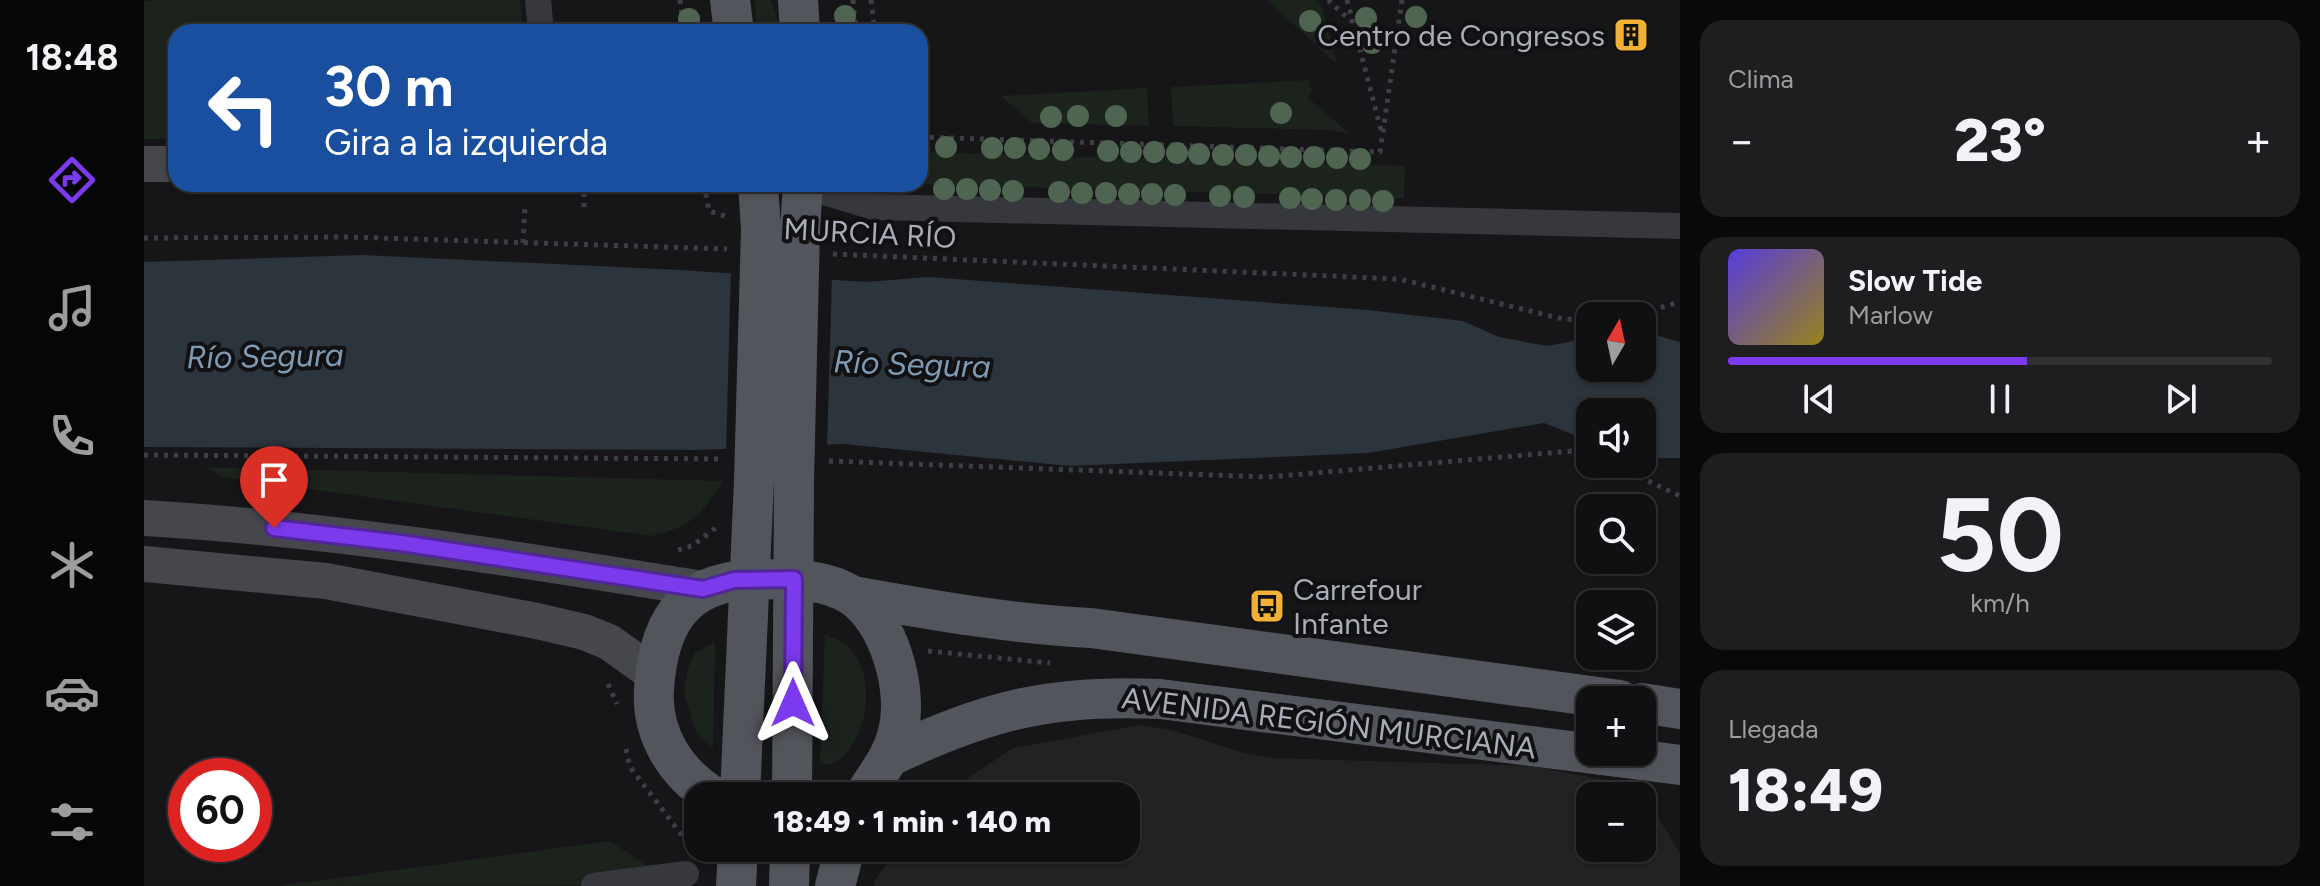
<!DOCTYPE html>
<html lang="es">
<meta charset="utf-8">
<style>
body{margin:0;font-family:Figtree,sans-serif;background:#1e1e20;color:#f1f3f6;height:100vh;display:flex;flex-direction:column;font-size:30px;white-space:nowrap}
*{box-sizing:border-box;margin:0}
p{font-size:26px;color:#9c9d9f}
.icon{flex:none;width:44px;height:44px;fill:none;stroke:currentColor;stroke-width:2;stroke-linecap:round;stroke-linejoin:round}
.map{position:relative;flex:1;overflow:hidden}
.details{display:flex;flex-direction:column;gap:20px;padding:20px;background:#09090a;width:640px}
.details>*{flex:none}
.top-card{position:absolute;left:24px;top:24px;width:760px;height:168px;border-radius:24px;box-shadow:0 2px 6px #0004,0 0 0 2px #303032;background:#1a4fa0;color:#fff;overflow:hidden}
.needle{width:52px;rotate:9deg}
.buttons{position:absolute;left:1432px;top:302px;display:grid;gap:16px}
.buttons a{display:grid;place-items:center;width:80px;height:80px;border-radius:16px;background:#101012;box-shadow:0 2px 6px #0004,0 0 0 2px #303032;font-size:40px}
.speed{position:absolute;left:24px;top:758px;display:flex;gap:16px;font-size:40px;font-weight:700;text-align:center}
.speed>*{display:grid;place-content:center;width:104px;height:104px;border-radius:50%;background:#101012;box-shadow:0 2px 6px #0004,0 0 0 2px #303032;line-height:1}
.speed .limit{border:12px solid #d22;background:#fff;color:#111}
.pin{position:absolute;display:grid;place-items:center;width:68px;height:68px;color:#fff;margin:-82px -34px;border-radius:50% 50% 50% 0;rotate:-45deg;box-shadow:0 0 8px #0007}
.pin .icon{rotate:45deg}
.me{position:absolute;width:88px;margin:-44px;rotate:0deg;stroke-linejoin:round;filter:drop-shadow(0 0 6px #0008)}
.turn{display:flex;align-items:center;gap:28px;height:168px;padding:0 24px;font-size:36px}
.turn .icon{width:104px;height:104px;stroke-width:2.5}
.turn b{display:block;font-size:56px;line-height:68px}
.big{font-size:60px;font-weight:800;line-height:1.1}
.details .tile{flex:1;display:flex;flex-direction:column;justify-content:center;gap:12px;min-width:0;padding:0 28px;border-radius:24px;background:#1e1e20}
.details .dial{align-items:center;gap:0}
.dial b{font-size:104px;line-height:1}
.song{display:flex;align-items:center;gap:24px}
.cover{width:96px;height:96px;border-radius:12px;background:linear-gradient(135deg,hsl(250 70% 55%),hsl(50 70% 35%))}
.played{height:8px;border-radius:4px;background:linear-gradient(90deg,#7c3aed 55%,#303032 55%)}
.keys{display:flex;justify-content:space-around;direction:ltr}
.heat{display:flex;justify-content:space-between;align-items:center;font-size:44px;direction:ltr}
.trip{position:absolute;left:540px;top:782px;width:456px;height:80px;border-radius:24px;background:#101012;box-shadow:0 2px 6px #0004,0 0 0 2px #303032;font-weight:800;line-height:80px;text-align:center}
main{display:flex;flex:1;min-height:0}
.menu{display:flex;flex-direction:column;width:144px;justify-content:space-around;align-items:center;background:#060607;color:#9c9d9f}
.menu .icon{width:56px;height:56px}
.menu .selected{color:#7c3aed}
.menu b{font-size:36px;color:#f1f3f6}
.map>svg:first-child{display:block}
.built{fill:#222225}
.green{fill:#1c231d}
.water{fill:#2c353c}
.pier{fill:#161618}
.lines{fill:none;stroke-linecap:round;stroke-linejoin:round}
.path{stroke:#3d3f44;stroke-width:5;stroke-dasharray:4 6;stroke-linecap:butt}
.street{stroke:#37383d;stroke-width:26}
.secondary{stroke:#45474d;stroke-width:36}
.primary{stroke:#53555c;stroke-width:40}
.primary-bridge{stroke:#53555c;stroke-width:40}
.tree{fill:#506452}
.route-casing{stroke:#51269a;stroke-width:20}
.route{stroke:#7c3aed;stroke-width:14}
.labels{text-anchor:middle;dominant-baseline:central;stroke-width:8;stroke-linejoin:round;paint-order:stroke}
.poi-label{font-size:30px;fill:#a8adb8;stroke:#111113;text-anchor:end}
.street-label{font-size:30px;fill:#a8adb8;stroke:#111113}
.water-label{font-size:32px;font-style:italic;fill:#7f9bb3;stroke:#111113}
</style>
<main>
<nav class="menu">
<b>18:48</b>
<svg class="icon selected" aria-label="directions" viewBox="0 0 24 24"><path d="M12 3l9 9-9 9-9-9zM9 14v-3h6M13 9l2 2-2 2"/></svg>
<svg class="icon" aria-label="music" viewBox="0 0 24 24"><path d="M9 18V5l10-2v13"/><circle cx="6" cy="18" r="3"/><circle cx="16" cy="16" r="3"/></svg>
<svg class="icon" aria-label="phone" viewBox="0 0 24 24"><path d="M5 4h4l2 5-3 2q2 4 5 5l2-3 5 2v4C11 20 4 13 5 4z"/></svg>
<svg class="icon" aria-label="climate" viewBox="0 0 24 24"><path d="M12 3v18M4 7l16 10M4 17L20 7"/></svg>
<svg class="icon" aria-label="car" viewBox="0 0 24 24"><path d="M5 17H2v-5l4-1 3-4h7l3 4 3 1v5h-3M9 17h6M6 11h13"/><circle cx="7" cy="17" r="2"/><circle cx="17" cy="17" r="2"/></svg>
<svg class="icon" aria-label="filters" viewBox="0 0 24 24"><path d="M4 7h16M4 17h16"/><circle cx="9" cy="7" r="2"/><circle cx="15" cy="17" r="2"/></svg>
</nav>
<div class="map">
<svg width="1536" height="886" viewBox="0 0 1536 886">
<rect width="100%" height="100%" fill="#161618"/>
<path class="built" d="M996 725 1028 730 1097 752 1128 758 1387 766 1456 779 1484 789 1492 796H1446V848H1498V802L1512 814 1536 853V886H730L731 880 756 848H982V796H797L869 748Z"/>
<path class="green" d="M11 0H376L379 32H32V139H0V1Z
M610 0H627L637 32H614Z
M1123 0H1171L1177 5 1193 64Z
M1167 80 1163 85 1169 90 1163 97 1205 133 1187 130 1029 126 1027 87Z
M1003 88 1005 126 888 123 857 96Z
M776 152 1261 166 1260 198 776 184Z
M62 467 579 481C555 516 551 525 508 536L77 477Z
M681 635C688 638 699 641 704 646 731 673 726 726 702 753 698 758 692 761 687 765L676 763Z
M571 642 569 748 552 733 540 692 544 668 551 653Z
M466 841 532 885 135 886Z"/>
<path class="water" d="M219 255 536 270 722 282 784 277 1224 310 1319 321 1355 337 1403 346 1446 338V368H1498V331L1536 342V458H1498V412H1446V441L1400 423 1224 453 926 466 699 444 552 450 0 447V262Z"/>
<path class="pier" d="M587 269 688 275 683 449 582 453Z"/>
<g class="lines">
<path class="path" d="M536 0 540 32
M709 0 712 32
M727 0 731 32
M1184 0 1207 21
M1203 0 1237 130
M776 137 1236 152 1258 0
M560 184 565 211 584 217
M440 207V184
M0 238 203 237 583 249
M379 243 381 205
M689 254 1255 279 1419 319 1446 320
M1488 316 1536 302
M0 455 579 459
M685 461 1124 477 1440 450 1446 453
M1468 464 1536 496
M534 550 548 546 573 527
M784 651 906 663
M464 684 473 704
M482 749 486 767 540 838 544 847"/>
<path class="street" d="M394 0 397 32
M654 184 730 207 1536 226
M450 886 542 874"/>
<path class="secondary" d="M0 164H32
M0 518C188 529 374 559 559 589
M0 564 182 581 393 621 440 632 465 642 511 675"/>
<path class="primary" d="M586 0 590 32
M654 0 656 32
M614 184 617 229
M656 230 659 184
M709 596C788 610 866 624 947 628L1476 700
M1498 703 1536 709
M747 756C843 710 909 694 1016 699L1536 765
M568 796C531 772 507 734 510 689 515 613 547 577 624 579 653 579 682 580 707 595 745 619 765 690 754 732 748 758 733 774 720 796
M596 796 610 480
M648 796 650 481
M592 886 594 848
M645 886 646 848
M691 886 701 848"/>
<path class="primary-bridge" d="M610 480 617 229
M650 481 656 230"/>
</g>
<g class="tree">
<circle cx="701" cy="16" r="11"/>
<circle cx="1272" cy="17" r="11"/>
<circle cx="1222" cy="18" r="11"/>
<circle cx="545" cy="19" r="11"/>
<circle cx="1166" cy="21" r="11"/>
<circle cx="1228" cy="43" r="11"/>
<circle cx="1137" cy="113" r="11"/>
<circle cx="934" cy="116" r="11"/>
<circle cx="972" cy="116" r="11"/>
<circle cx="907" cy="117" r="11"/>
<circle cx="802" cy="147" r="11"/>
<circle cx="848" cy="148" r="11"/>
<circle cx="871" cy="148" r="11"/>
<circle cx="895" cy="149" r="11"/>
<circle cx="919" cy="150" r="11"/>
<circle cx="964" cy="151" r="11"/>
<circle cx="987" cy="152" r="11"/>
<circle cx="1010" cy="152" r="11"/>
<circle cx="1033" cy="153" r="11"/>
<circle cx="1055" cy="154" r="11"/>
<circle cx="1079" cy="155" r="11"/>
<circle cx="1102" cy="155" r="11"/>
<circle cx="1125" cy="156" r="11"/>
<circle cx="1147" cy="157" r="11"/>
<circle cx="1170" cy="157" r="11"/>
<circle cx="1193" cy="158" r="11"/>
<circle cx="1216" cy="159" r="11"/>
<circle cx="800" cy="189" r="11"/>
<circle cx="823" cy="189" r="11"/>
<circle cx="846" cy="190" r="11"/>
<circle cx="869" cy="191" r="11"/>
<circle cx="915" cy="192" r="11"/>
<circle cx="938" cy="193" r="11"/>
<circle cx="962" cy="193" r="11"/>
<circle cx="985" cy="194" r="11"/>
<circle cx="1008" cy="194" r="11"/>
<circle cx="1031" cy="195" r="11"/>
<circle cx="1076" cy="196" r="11"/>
<circle cx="1100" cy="197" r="11"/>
<circle cx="1146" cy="198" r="11"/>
<circle cx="1168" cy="199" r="11"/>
<circle cx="1192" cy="200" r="11"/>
<circle cx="1216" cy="200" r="11"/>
<circle cx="1239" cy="201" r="11"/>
</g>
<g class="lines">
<defs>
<path id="route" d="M130 528 257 543 559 589 590 580 650 579 649 703"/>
</defs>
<use href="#route" class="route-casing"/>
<use href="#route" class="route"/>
</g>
<defs>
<symbol id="building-square" viewBox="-11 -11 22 22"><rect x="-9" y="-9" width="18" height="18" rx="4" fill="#f2b134" stroke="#111113"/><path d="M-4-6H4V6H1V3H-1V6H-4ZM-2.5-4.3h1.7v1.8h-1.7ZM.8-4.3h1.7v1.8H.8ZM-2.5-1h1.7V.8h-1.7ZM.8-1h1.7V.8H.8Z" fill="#111"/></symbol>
<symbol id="bus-square" viewBox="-11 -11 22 22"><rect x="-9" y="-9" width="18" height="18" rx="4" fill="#f2b134" stroke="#111113"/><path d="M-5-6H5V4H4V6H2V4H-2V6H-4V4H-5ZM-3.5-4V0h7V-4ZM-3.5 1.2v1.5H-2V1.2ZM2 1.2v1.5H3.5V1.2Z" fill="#111"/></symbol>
</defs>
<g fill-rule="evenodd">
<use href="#building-square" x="1467" y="15" width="40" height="40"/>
<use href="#bus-square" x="1103" y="586" width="40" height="40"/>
</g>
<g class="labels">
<g class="poi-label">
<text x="1461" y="35">Centro de Congresos</text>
<text x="1149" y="589" text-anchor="start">Carrefour<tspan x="1149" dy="34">Infante</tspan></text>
</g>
<g class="street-label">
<text transform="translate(726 233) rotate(3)">MURCIA RÍO</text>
<text transform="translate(1185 723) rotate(7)">AVENIDA REGIÓN MURCIANA</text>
</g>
<g class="water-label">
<text transform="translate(121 356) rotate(-1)">Río Segura</text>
<text transform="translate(768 364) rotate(2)">Río Segura</text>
</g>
</g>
</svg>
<div class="buttons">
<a><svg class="needle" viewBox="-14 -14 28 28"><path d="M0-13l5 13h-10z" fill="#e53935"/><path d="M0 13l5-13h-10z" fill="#9c9d9f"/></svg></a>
<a><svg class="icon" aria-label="sound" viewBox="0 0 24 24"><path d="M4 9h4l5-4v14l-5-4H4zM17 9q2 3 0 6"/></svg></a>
<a><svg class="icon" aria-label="search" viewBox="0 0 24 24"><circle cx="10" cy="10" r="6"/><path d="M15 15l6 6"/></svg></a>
<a><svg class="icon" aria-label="layers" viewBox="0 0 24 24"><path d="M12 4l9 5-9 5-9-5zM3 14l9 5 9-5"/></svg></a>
<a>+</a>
<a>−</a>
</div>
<div class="speed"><div class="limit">60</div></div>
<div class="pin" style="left:130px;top:528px;background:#d93025"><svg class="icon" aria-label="arrive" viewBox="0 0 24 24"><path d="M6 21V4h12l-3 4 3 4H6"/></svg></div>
<svg class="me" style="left:649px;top:703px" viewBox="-20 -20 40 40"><path d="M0-17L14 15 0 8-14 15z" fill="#7c3aed" stroke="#fff" stroke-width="4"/></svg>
<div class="trip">18:49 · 1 min · 140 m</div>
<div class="top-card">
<div class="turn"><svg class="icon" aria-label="left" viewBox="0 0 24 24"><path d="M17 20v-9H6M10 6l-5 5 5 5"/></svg><div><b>30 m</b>Gira a la izquierda</div></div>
</div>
</div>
<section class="details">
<div class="tile"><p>Clima</p>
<div class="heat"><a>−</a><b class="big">23°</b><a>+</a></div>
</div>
<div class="tile">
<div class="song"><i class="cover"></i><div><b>Slow Tide</b><p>Marlow</p></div></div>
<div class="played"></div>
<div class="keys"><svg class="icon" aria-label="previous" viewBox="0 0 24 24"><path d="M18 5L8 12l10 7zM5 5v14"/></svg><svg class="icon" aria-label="pause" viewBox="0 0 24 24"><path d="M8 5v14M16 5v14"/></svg><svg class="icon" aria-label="next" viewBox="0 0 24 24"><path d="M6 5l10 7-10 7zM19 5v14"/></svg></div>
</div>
<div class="tile dial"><b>50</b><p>km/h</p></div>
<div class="tile"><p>Llegada</p><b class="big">18:49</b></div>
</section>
</main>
